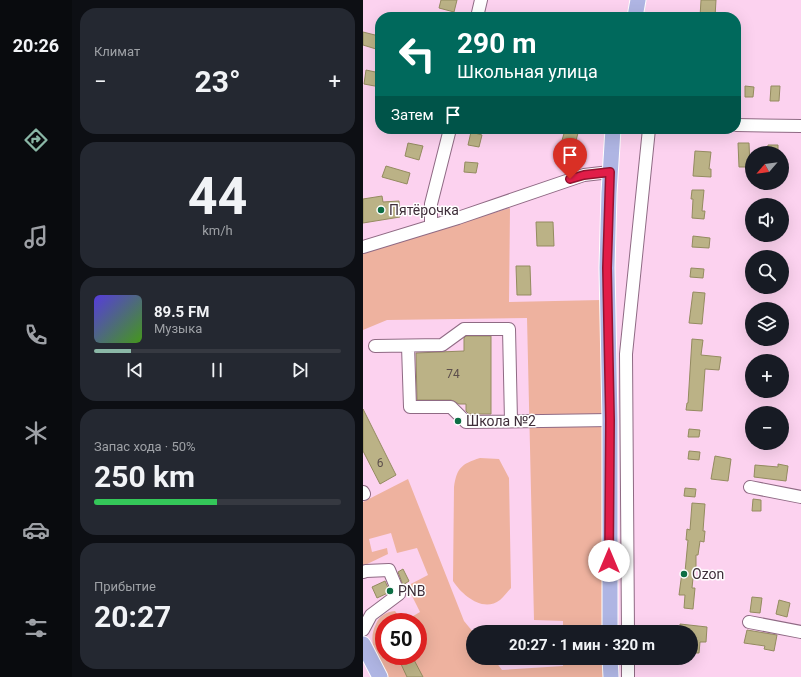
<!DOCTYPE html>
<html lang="ru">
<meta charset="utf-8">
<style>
body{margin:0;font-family:Roboto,sans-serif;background:#242831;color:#f1f3f6;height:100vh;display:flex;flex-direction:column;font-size:15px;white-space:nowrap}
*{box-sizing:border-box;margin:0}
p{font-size:13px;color:#9ea1a6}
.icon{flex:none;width:22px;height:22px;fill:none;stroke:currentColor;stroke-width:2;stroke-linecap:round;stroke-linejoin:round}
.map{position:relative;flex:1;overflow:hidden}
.side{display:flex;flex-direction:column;gap:8px;padding:8px;background:#0d0f14;width:291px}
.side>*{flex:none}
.hud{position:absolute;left:12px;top:12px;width:366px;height:122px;border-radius:16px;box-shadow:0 4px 16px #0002;background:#00695c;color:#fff;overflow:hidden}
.needle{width:26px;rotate:242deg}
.tools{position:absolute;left:382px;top:146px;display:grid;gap:8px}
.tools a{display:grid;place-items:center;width:44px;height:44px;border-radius:50%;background:#171b24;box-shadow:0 4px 16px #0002;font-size:20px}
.speed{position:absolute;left:12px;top:613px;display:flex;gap:8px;font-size:20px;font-weight:700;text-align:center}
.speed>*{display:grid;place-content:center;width:52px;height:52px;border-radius:50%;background:#171b24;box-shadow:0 4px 16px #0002;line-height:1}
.speed .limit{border:6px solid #d22;background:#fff;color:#111}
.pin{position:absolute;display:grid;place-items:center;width:34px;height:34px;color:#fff;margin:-41px -17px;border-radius:50% 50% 50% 0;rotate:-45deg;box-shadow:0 0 4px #0007}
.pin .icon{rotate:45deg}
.me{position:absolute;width:44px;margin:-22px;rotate:0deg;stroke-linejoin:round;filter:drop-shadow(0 0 3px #0008)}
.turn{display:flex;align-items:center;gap:14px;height:84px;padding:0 16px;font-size:18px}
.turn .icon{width:52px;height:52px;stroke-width:2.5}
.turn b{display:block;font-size:28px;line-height:34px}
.then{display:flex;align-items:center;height:38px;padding:0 16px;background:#0003;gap:8px;font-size:15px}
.big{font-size:30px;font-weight:700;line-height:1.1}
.side .card{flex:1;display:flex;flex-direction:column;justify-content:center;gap:6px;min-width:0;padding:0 14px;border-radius:16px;background:#242831}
.side .dial{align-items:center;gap:0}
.dial b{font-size:52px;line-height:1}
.song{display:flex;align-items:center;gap:12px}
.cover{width:48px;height:48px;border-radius:6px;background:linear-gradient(135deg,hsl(250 70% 55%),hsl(100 70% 35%))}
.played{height:4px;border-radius:2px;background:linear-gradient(90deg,#8ab7a6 15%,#363941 15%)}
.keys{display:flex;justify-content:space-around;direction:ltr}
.heat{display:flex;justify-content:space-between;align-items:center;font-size:22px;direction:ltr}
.charge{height:6px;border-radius:3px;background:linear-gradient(90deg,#34c759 50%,#363941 0)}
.trip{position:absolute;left:103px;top:625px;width:232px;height:40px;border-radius:20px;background:#171b24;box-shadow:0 4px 16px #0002;font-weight:700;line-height:40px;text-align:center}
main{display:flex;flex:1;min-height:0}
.tab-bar{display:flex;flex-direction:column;width:72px;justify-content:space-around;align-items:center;background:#090b0e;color:#9ea1a6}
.tab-bar .icon{width:28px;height:28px}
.tab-bar .selected{color:#8ab7a6}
.tab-bar b{font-size:18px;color:#f1f3f6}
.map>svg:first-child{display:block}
.green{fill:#eeb29f;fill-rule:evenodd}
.building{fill:#bbb286;stroke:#948b60}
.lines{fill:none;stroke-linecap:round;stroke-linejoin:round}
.minor-casing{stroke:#8f6a84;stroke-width:14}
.major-casing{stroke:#fff;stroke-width:17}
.minor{stroke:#fff;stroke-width:12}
.major{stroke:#afb5e3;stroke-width:15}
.route-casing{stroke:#92132f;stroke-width:10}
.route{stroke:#e11d48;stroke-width:7}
.poi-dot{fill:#0d6e44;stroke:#fff;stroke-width:1.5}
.labels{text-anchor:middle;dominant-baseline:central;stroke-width:3;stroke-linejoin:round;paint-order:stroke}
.number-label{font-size:12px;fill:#5d4f4c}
.poi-label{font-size:14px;fill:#3e2e39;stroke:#fff;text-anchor:start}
</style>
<main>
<nav class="tab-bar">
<b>20:26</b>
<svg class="icon selected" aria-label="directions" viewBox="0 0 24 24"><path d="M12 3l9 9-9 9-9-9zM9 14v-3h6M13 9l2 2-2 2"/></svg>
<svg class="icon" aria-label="music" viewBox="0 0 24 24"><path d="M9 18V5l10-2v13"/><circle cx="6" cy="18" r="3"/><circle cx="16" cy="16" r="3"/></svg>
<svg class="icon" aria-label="phone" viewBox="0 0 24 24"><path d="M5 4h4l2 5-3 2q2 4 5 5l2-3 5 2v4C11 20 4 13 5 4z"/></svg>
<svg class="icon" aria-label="climate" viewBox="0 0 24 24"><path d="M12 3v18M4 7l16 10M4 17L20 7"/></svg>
<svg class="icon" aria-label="car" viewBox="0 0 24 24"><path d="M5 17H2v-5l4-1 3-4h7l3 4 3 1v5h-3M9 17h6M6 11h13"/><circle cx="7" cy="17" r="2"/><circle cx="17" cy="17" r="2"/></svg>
<svg class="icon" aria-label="filters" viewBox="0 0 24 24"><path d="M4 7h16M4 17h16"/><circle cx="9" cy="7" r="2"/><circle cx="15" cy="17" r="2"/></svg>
</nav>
<section class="side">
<div class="card"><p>Климат</p>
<div class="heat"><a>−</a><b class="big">23°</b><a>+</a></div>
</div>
<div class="card dial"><b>44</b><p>km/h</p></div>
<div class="card">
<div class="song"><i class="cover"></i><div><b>89.5 FM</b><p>Музыка</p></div></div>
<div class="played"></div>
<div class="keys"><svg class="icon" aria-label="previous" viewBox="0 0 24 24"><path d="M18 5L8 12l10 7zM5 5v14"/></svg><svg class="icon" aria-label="pause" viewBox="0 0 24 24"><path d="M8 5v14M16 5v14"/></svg><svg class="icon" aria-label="next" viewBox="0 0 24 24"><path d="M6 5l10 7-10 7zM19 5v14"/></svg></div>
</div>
<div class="card"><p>Запас хода · 50%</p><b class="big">250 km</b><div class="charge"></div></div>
<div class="card"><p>Прибытие</p><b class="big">20:27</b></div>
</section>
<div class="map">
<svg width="438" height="677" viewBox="0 0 438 677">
<rect width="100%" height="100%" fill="#fcd2ef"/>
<path class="green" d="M147 208 146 302 238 300 241 632H200V621L171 620 164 318 24 320 0 330V251Z
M117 458 136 459 146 478 148 588C144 592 141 597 137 600 120 613 99 595 90 581L91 487C94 468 98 464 117 458Z
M45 479 101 621 110 632V658H130L139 670 200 666 201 658H242V677H25C16 660 3 644 13 624 16 616 23 612 32 611L40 622 57 612 44 586 65 575 54 548 34 553 28 533 6 539 9 552 24 548 25 554 0 566V502ZM21 622H55V656H21Z"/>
<path class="building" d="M78 0H94L91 12 76 8Z
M338 0H353L352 17H337Z
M0 32 16 36 13 49 0 45Z
M3 70 17 73V87L1 84Z
M382 86 391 87 390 97H382Z
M408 86H417L416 101H407Z
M202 130 215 133 207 164 193 161Z
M108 132 119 135 116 147 105 145Z
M45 143 60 146 56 160 42 156Z
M375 143H386L387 167H376Z
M405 145H415V153H404Z
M332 151 348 152 346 169H348V177L330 176Z
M102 162 115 163 113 173 101 172Z
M23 166 47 173 44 184 19 177Z
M329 190H341L339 211H342L341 219 329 218 330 199H328Z
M19 196 20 202 36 201 37 217 0 223V199Z
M173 222H190L191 246H174Z
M330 236 347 238 346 248 329 247Z
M153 266H167L168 295H154Z
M328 268 341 269 340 278 327 277Z
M330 292 342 293 339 324 326 323Z
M103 336H128V414H106L103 411V404H96L88 400H54L53 353 101 351V338Z
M329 339 340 340 338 355 358 357 356 370 342 369 339 411 323 410 324 403H325Z
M0 409 33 475 17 484 0 451Z
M326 429 337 430 336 437H325Z
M326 451 337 452 336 460 325 459Z
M352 456 368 459 365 481 348 479Z
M415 464 425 466 423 481 391 477 392 465 415 467Z
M322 488 333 489 332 497 321 496Z
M390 499 398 500V511H389Z
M329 503 342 504 340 531H342L341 542 337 541 335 555H333V568H331L329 588H332L330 609 321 608 322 595H316L319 572H322L325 540H323L324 529 327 530Z
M40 569 46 581 40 585 35 572Z
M22 581 27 592 14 598 9 587Z
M389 597 399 598 397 613 387 612Z
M416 600 427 603 424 617 413 614Z
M317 624 344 627 343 642H337L336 653H328V632H317Z
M384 630 414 635 411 651 401 649 402 646 381 643Z
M50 658 60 677H44L38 664Z"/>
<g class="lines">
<defs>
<path id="minor" d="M114 17 118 0
M373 125 438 126
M68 225V204L87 129
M0 247 95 218 221 175 247 172
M12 346 79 345 101 329H146L148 421
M45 346 47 407H88L103 422 247 420
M387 487 438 497
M0 492 1 494
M0 572 3 571 26 570 36 594 8 615 0 630
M386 622 438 632
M265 632 263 354 286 129
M265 658V677"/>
<path id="major" d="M272 17 275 0
M247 632V420L244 268 246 193 250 129
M0 644 17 677
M247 658 248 677"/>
</defs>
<use href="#minor" class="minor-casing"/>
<use href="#major" class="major-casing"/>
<use href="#minor" class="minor"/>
<use href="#major" class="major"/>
</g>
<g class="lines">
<defs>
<path id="route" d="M207 179 221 175 247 172 244 268 247 420 246 561"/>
</defs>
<use href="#route" class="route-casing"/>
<use href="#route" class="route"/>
</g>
<g class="poi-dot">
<circle cx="18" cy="210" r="4"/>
<circle cx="95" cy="421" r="4"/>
<circle cx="321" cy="574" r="4"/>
<circle cx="27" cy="591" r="4"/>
</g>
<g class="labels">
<g class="number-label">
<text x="90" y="374">74</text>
<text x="17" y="463">6</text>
</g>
<g class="poi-label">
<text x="26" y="210">Пятёрочка</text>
<text x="103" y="421">Школа №2</text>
<text x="329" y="574">Ozon</text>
<text x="35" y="591">PNB</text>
</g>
</g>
</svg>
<div class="tools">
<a><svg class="needle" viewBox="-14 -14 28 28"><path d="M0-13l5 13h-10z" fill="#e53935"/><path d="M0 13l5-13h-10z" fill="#9ea1a6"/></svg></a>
<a><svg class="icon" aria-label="sound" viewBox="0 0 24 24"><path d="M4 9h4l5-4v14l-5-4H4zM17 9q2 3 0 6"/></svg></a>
<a><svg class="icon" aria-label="search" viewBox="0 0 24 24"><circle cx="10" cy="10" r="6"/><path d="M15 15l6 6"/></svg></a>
<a><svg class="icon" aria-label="layers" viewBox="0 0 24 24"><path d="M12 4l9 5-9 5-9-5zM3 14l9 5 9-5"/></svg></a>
<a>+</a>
<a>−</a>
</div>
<div class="speed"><div class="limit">50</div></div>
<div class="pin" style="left:207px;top:179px;background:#d93025"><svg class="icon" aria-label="arrive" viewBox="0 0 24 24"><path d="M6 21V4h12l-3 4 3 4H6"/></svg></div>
<svg class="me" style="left:246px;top:561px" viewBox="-20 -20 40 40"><circle r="19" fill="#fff"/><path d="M0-13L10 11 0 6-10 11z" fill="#e11d48"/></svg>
<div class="trip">20:27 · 1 мин · 320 m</div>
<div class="hud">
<div class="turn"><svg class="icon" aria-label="left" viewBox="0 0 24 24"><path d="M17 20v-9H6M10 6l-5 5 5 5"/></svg><div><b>290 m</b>Школьная улица</div></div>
<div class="then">Затем<svg class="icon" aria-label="arrive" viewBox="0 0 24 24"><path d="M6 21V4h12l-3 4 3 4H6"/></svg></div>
</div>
</div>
</main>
